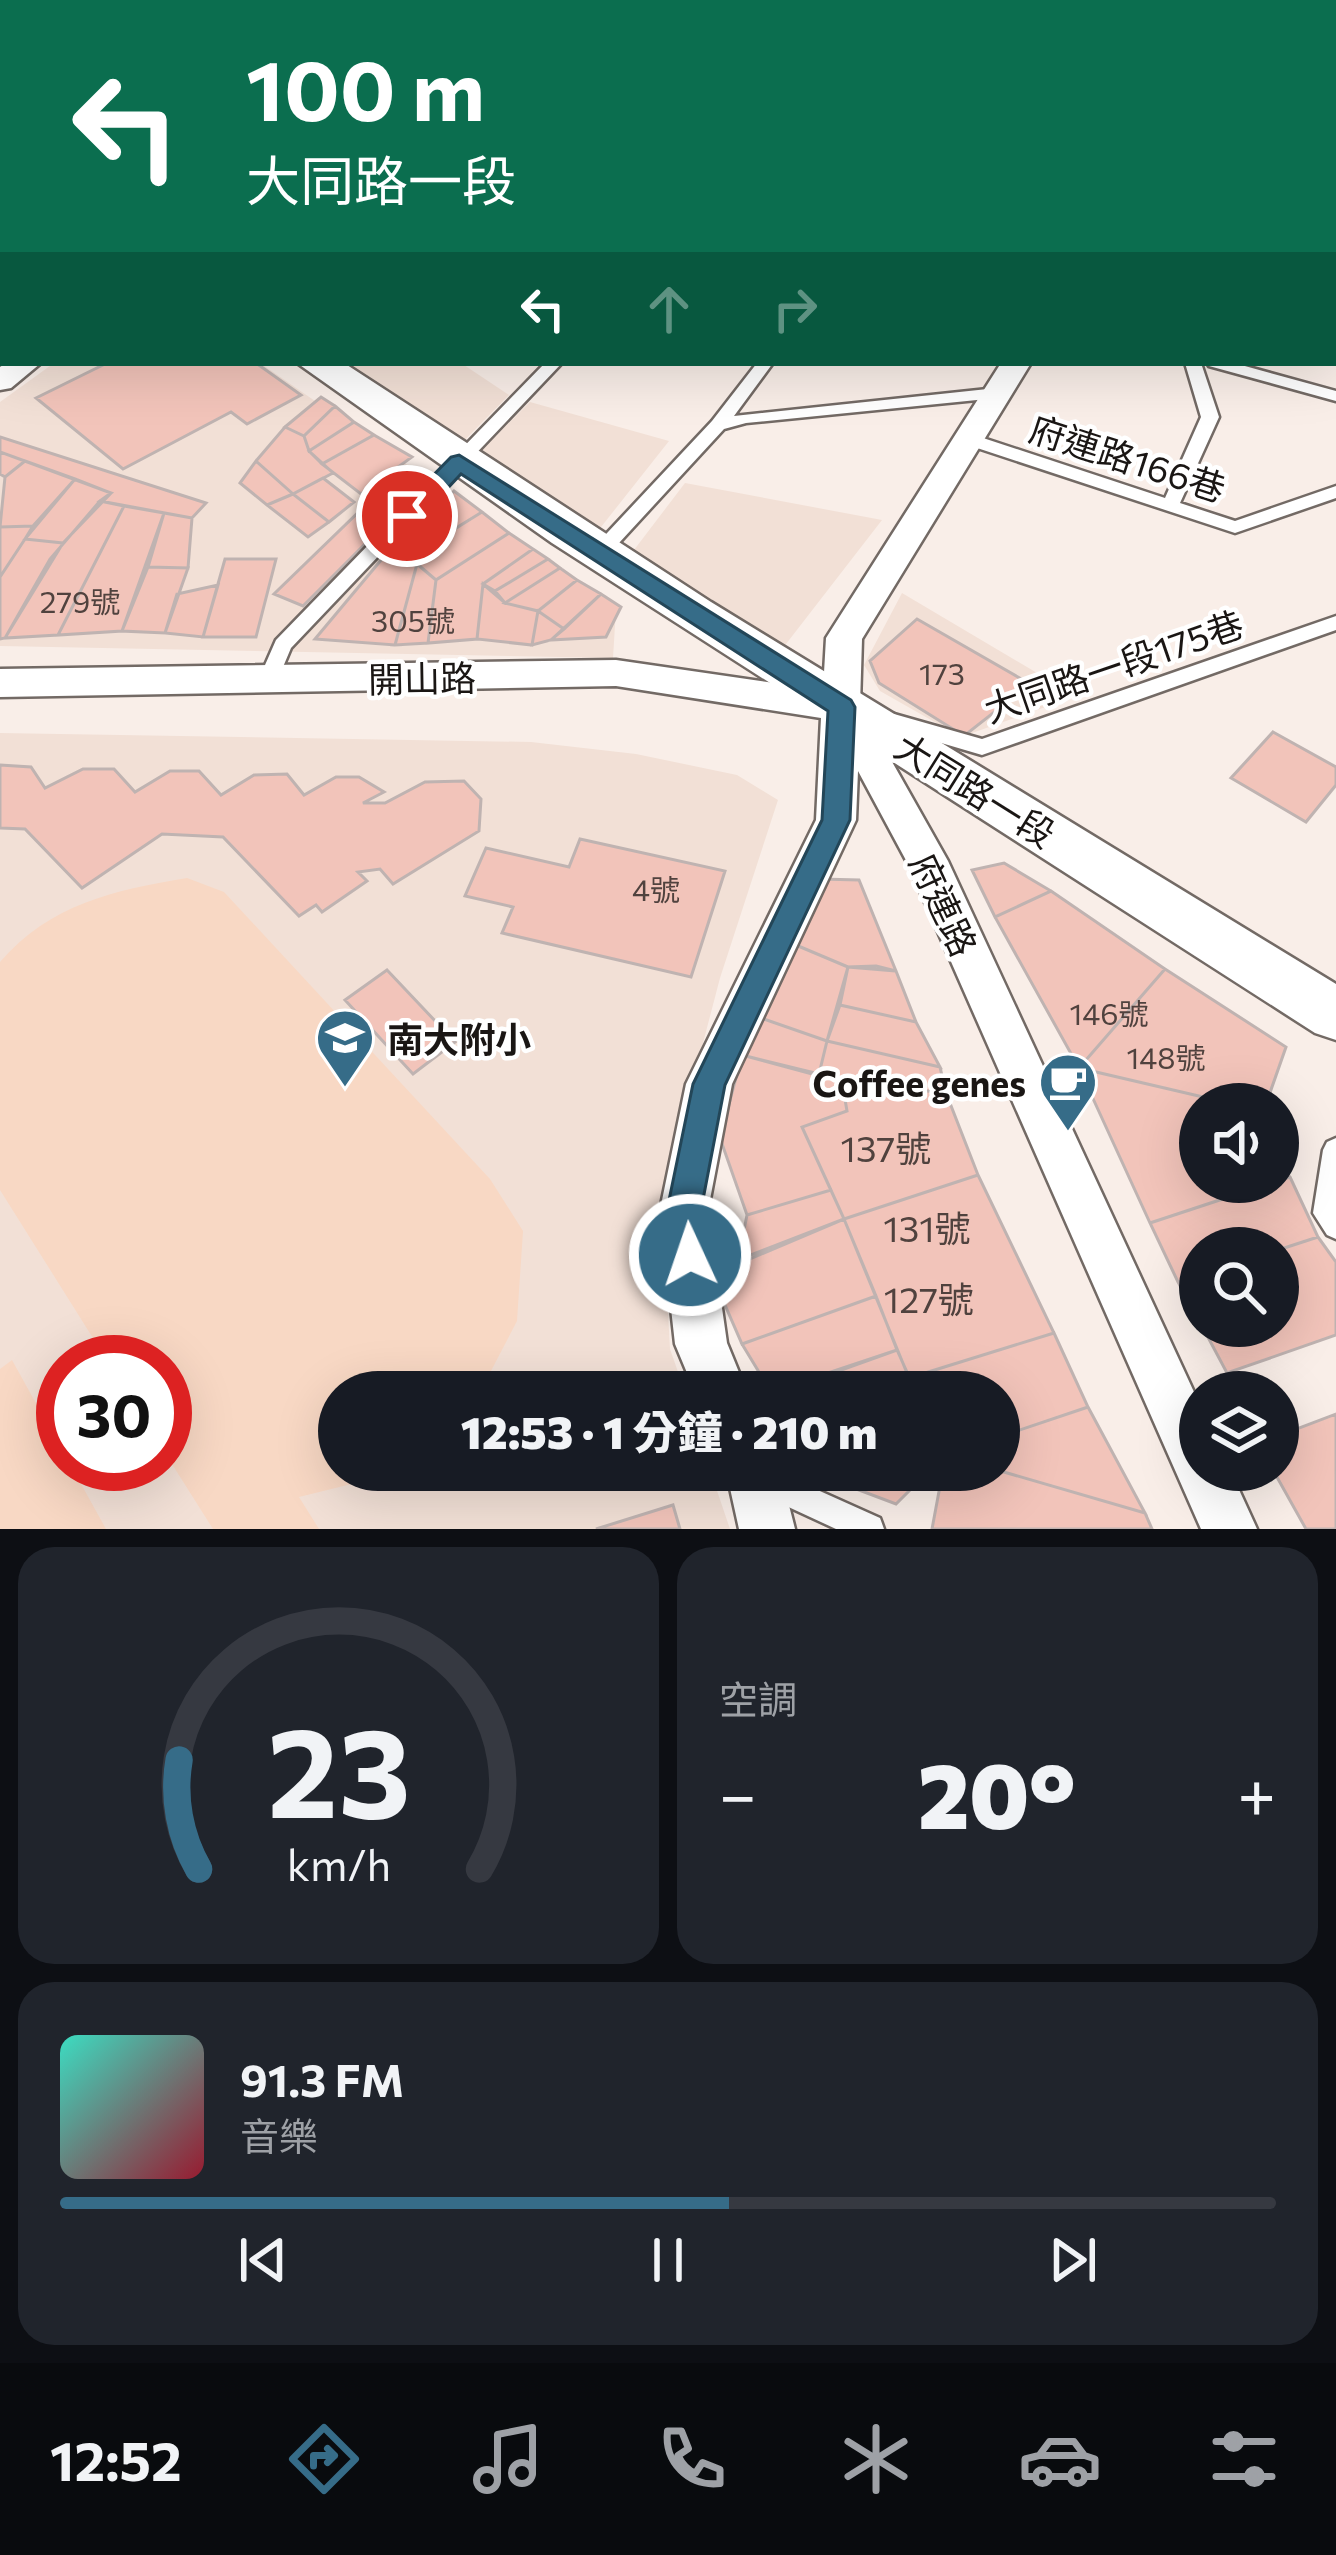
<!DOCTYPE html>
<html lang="zh-TW">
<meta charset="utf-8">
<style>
body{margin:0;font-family:Commissioner,"Noto Sans TC",sans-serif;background:#20242c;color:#f1f3f6;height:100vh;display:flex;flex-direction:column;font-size:45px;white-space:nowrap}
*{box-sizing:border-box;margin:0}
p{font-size:39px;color:#9ea1a6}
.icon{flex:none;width:66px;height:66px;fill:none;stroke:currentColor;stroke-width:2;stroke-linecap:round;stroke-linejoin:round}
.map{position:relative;height:1529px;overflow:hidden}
.drawer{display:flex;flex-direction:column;gap:18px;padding:18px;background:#0d0f14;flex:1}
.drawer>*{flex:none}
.top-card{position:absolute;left:0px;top:0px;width:1338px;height:366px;box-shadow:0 12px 48px #0002;background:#0b6e4f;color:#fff;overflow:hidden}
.tools{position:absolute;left:1179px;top:1083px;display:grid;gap:24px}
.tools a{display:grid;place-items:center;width:120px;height:120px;border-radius:50%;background:#171b24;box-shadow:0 12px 48px #0002;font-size:60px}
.speed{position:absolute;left:36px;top:1335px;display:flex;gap:24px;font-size:60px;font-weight:700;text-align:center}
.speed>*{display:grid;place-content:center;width:156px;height:156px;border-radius:50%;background:#171b24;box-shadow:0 12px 48px #0002;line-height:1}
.speed .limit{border:18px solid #d22;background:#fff;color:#111}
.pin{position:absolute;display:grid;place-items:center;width:102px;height:102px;color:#fff;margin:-51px;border:6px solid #fff;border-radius:50%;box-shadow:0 3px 12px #0007}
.me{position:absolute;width:132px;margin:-66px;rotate:357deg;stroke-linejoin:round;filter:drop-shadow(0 0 9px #0008)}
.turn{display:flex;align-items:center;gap:42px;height:252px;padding:0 48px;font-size:54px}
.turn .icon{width:156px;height:156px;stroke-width:2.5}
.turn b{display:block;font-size:84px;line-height:102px}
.lanes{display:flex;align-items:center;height:114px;padding:0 48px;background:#0003;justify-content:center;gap:60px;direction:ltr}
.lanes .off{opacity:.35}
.big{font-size:90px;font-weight:800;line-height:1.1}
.drawer .card{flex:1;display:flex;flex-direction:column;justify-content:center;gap:18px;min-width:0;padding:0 42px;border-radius:36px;background:#20242c}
.drawer .dial{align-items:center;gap:0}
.dial svg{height:312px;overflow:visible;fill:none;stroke:#363941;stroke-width:7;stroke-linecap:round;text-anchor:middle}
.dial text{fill:#f1f3f6;stroke:none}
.song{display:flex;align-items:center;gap:36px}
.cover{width:144px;height:144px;border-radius:18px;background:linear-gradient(135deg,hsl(170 70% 55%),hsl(350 70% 35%))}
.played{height:12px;border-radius:6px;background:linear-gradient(90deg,#366c88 55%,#363941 55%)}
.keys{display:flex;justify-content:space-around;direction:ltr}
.heat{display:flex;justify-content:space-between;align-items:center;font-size:66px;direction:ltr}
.drawer .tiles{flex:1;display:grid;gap:18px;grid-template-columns:1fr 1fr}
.card:last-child{grid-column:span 2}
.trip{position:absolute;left:318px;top:1371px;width:702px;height:120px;border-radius:60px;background:#171b24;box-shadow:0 12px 48px #0002;font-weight:800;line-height:120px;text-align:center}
.dock{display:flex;height:192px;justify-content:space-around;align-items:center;background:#090b0e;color:#9ea1a6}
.dock .icon{width:84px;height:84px}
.dock .on{color:#366c88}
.dock b{font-size:54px;color:#f1f3f6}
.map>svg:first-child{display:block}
.built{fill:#f2e0d6;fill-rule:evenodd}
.green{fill:#f8d8c4}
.building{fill:#f2c4ba;stroke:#bfb3b1;stroke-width:3}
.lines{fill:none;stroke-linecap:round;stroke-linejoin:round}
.service-casing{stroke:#736a65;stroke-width:5}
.minor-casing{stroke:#736a65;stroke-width:5}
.tertiary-casing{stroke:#736a65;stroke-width:5}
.service{fill:#fff;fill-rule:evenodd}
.minor{fill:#fff;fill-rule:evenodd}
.tertiary{fill:#fff;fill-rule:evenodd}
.rail{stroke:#645d5a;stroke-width:6;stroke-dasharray:12 6;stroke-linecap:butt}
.route{fill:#366c88;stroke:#234658;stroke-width:3}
.labels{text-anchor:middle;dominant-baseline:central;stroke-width:9;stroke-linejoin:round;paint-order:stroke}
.number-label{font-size:30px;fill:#50423e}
.street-label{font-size:36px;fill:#1a1614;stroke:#fff}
.poi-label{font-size:36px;font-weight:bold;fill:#1a1614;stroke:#fff;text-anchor:start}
.near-number-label{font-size:36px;fill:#50423e}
</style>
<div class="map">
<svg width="1336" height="1529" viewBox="0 0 1336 1529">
<rect width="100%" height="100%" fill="#f9eee8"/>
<path class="built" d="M54 363H260L616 609 613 658 0 646V402Z
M330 363H461L509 395 456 449Z
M530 402 669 441 590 541 471 460Z
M685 483 882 520 769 666 618 571Z
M902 593 1076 696 961 737 880 691 864 665Z
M0 733 531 742 636 754 737 775 778 800 720 978 662 1200 670 1349 685 1392H339V1470H710L730 1529H0ZM63 1362H165V1464H63Z"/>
<path class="green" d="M187 878 224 892 490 1179 523 1231 517 1321 480 1392H339V1470H389L380 1477 299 1497 319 1529H213L165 1453V1362H108L0 1190V962C50 904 115 890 187 878Z
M12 1360 63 1452V1464H70L106 1529H0V1369Z"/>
<path class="building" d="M107 363H256L301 395 247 424 231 412 123 469 36 398Z
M321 397 335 406 304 436 285 427Z
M335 406 354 422 309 451 304 436Z
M354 422 374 435 322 464 309 451Z
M285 427 304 436 309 451 333 473 293 494 256 461Z
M374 435 412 457 361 494 322 464Z
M0 437 206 503 192 518 100 501 111 493 0 452Z
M0 452 25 461 5 477 0 474Z
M25 461 75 479 33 526 0 527 5 477Z
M256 461 293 494 267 505 240 483Z
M405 467 432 477 303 606 274 594Z
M323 478 354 502 329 522 293 494Z
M75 479 111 493 63 543 25 539Z
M454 491 482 512 434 542 415 531Z
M293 494 329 522 308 537 267 505Z
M100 501 124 506 58 635 5 638 50 559Z
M124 506 164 513 122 631 58 635Z
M482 512 509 533 436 580 409 557Z
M164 513 192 518 188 568 148 567Z
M33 526 25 539 0 577V527Z
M415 531 434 542 409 557 387 553Z
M509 533 533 549 483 584 477 639 428 643 436 580Z
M25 539 63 543 5 638 0 639V577Z
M533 549 548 559 495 591 483 584Z
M387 553 409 557 417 564 395 645 315 639Z
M225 559H276L256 637H203Z
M548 559 560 568 505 603 495 591Z
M417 564 436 580 428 643 395 645Z
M148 567 188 568 165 633 122 631Z
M560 568 577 580 538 611 505 603Z
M577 580 601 594 564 629 538 611Z
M483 584 505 603 538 611 532 645 477 639Z
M218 585 203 637 165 633 177 594Z
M601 594 621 607 606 637 551 640Z
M538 611 564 629 551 640 532 645Z
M917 619 1030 684 964 736 879 683 870 661Z
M1273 732 1336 767V785L1306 822 1231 778Z
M0 765 31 767 45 788 83 769H114L135 792 170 771H199L221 795 254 775 287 774 304 795 336 777H359L384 792 363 803H385L425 782 464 781 481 799 479 831 393 884 380 869 358 872 367 881 322 912 316 905 299 916 223 837 162 834 82 888 25 829 0 828Z
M580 839 725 871 691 977 502 933 513 907 465 896 486 848 569 867Z
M1004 863 1051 891 995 917 972 870Z
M820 879 859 880 896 971 848 967 784 940Z
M1051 891 1165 969 1079 1068 995 917Z
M784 940 848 967 827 1041 758 1017Z
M876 966 896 971 916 1022 840 1005 848 967Z
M1165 969 1286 1047 1266 1104H1233L1079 1068Z
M387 970 455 1042 413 1074 345 1000Z
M840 1005 916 1022 940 1067 827 1041Z
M758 1017 827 1041 819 1074 742 1055Z
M827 1041 940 1067 946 1093 842 1082 819 1074Z
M742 1055 842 1082 847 1111 802 1127 831 1190 747 1215 720 1138Z
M1079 1068 1233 1104H1200V1182H1274L1150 1223Z
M842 1082 946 1093 978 1175 844 1219 802 1127 847 1111Z
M978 1175 1054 1333 909 1378 844 1219Z
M1290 1177 1318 1237 1278 1250 1200 1248V1275L1178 1282 1150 1223Z
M831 1190 844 1219 738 1260 747 1215Z
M844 1219 876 1296 742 1344 712 1275Z
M1318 1237 1336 1262V1335L1227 1373 1202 1326H1278V1250Z
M1200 1275V1323L1178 1282Z
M876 1296 897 1350 771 1392 742 1344Z
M1054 1333 1088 1407 999 1437V1392H916L909 1378Z
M897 1350 916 1392H780Z
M1088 1407 1145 1513 997 1470 999 1437Z
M1336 1414V1529H1306L1273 1470H1278V1436Z
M806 1470H930L896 1504Z
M943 1470H997L1145 1513 1152 1529H932Z
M673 1505 680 1529H596Z"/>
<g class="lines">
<defs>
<path id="service" d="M0 0H11L0 5Z
M1165 0H1189L1192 3H1168Z
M1335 102H1336V110H1335Z
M0 170H3V180H0Z
M1335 235H1336V243H1335Z
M545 363H562L291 648 275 686H261L258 681 276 640Z
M757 363H773L734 416 997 388 1005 393 997 398 746 423 724 429 607 556H593L591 552 593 548 712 421Z
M1185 363H1201L1219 417 1180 503 1235 521 1336 486V498L1235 533 962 443 959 439 968 434 974 435 1165 498 1201 417Z
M1207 363H1234L1336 391V401L1209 366Z
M1336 616V630L982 755 887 727 884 722 894 714 982 739Z
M1336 1138V1239L1327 1235 1313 1213 1323 1150 1327 1142Z
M752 1470H773L880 1518 884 1529H836L752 1490 747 1480Z"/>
<path id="minor" d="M0 66H3L0 81Z
M6 363H41L11 388 0 390V367Z
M1001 363H1031L862 639 860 705 948 861 1200 1405V1470H1230L1257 1529H1201L908 864 858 771 856 820 732 1084 708 1210 727 1343 747 1392H695L675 1344 660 1210 686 1084 816 820 821 718 616 686 0 697V669L616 660 823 690 826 638Z
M726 1470H780L795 1529H739Z"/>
<path id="tertiary" d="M0 128 3 129V150L0 149Z
M297 363H344L711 602 1336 984V1040L1315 1033 552 543Z"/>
</defs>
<use href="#service" class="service-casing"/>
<use href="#minor" class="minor-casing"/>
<use href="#tertiary" class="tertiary-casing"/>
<use href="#service" class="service"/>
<use href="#minor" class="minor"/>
<use href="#tertiary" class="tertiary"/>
<path class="rail" d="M852 0 866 3
M899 0 914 3"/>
</g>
<path class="route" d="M459 455 851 700 855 707 850 820 725 1085 701 1210 707 1255 702 1267 690 1272 677 1267 667 1210 693 1084 822 820 828 711 461 474 416 522H399V510L451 457Z"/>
<defs>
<symbol id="school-pin" viewBox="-11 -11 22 30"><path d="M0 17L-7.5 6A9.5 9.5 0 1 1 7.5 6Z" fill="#366c88" stroke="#fff"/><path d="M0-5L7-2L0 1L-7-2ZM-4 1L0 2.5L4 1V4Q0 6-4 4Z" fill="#fff"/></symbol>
<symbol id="cafe-pin" viewBox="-11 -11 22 30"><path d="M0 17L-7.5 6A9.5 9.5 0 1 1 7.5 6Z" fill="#366c88" stroke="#fff"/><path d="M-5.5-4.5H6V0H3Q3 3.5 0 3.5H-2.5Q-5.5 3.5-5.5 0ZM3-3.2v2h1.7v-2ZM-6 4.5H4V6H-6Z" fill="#fff"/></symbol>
</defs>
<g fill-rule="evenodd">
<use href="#school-pin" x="312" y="1005" width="66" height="90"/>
<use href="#cafe-pin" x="1035" y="1049" width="66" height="90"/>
</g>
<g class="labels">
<g class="number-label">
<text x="80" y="600">279號</text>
<text x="413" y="619">305號</text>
<text x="942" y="672">173</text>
<text x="656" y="888">4號</text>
<text x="1109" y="1012">146號</text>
<text x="1166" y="1056">148號</text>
</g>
<g class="street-label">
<text transform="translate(1128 457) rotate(18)">府連路166巷</text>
<text transform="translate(1113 665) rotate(-19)">大同路一段175巷</text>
<text transform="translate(422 677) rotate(-1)">開山路</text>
<text transform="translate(976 789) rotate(32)">大同路一段</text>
<text transform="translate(945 904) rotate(65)">府連路</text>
</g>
<g class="poi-label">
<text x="387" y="1038">南大附小</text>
<text x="1026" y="1082" text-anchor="end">Coffee genes</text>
</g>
<g class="near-number-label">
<text x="886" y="1147">137號</text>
<text x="927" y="1227">131號</text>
<text x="929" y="1298">127號</text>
</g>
</g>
</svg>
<div class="tools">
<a><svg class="icon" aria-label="sound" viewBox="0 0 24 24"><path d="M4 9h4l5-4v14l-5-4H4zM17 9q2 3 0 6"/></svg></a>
<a><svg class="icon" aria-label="search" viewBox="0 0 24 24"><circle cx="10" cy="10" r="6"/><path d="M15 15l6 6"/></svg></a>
<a><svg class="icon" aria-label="layers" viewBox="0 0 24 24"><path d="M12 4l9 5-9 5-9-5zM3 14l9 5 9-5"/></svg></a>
</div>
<div class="speed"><div class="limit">30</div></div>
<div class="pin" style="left:407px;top:516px;background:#d93025"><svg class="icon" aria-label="arrive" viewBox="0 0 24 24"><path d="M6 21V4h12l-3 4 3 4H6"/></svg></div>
<svg class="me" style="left:690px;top:1255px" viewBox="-20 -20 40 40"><circle r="17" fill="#366c88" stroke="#fff" stroke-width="3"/><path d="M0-11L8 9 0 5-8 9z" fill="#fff"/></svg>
<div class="trip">12:53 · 1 分鐘 · 210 m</div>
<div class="top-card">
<div class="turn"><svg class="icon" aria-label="left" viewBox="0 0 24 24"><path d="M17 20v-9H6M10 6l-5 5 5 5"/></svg><div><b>100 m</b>大同路一段</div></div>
<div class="lanes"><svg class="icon" aria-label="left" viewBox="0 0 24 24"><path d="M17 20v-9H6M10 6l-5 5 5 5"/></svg><svg class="icon off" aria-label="ahead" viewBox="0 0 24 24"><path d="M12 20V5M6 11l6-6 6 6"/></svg><svg class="icon off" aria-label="right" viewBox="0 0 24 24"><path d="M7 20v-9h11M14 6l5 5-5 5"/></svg></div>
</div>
</div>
<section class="drawer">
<div class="tiles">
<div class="card dial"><svg viewBox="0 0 100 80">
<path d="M14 69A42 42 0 1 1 86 69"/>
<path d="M14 69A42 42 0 0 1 9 41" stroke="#366c88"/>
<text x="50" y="56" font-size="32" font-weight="700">23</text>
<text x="50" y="72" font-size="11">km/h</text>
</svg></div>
<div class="card"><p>空調</p>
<div class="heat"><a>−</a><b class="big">20°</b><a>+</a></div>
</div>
<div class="card">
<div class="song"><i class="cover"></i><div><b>91.3 FM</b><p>音樂</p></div></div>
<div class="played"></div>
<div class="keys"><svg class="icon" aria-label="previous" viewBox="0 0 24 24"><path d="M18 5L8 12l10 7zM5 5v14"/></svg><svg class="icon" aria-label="pause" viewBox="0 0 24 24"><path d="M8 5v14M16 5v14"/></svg><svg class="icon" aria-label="next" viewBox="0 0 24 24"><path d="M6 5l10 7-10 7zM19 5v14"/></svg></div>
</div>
</div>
</section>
<nav class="dock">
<b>12:52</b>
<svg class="icon on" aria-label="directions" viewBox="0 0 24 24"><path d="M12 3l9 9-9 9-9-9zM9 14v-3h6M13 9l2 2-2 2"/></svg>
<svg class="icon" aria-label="music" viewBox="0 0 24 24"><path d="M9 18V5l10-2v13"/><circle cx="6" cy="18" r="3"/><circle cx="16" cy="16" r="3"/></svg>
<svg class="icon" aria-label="phone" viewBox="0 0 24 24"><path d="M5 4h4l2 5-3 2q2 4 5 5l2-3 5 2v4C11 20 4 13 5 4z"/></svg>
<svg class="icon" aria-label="climate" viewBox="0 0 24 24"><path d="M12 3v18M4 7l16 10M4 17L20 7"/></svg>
<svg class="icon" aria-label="car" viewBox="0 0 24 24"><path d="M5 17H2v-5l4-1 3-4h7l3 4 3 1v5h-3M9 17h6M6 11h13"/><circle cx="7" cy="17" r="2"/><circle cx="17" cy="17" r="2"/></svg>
<svg class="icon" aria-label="filters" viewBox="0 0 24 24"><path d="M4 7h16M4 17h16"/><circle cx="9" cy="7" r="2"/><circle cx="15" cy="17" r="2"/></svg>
</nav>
